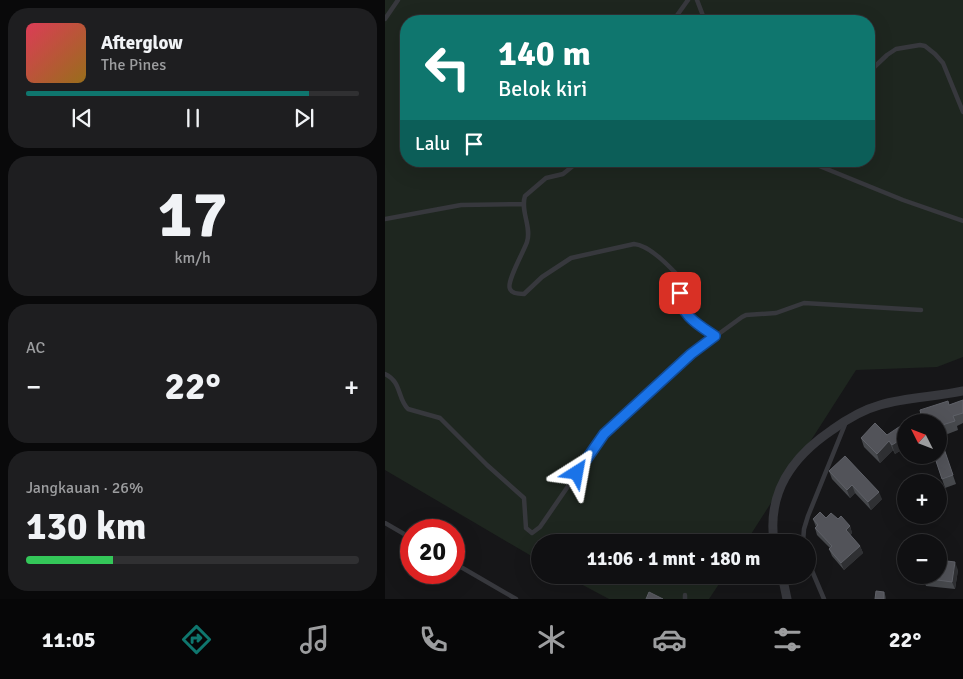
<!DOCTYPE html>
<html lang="id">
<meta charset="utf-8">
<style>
body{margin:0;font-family:Signika,sans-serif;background:#1e1e20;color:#f1f3f6;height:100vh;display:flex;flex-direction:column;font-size:19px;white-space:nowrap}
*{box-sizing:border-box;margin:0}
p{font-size:16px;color:#9c9d9f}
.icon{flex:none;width:28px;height:28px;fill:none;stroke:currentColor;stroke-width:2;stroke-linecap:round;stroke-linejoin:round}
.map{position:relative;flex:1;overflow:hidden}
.side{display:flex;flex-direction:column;gap:8px;padding:8px;background:#09090a;width:385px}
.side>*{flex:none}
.top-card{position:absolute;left:15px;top:15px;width:475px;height:152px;border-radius:20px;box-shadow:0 5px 20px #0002,0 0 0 1px #303032;background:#0f766e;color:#fff;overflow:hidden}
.needle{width:32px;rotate:312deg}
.controls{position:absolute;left:512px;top:414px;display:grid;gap:10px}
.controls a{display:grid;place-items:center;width:50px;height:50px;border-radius:50%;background:#101012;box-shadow:0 5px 20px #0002,0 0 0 1px #303032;font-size:25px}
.speed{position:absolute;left:15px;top:519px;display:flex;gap:10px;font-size:25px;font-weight:700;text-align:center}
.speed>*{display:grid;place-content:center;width:65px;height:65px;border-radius:50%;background:#101012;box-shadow:0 5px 20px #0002,0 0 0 1px #303032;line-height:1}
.speed .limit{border:8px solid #d22;background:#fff;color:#111}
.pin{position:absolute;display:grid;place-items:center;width:42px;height:42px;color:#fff;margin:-21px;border-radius:10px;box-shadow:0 2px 8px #0006}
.me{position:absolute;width:55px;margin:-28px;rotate:34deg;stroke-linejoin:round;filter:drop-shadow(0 0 4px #0008)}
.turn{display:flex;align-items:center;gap:18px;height:105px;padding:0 15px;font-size:22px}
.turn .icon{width:65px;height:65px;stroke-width:2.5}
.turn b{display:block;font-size:35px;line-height:42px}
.then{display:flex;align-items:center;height:48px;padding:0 15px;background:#0003;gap:10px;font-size:19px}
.big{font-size:38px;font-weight:800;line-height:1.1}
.side .widget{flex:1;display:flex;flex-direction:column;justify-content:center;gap:8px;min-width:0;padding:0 18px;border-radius:20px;background:#1e1e20}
.side .dial{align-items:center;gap:0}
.dial b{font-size:65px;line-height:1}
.song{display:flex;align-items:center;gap:15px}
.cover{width:60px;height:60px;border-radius:8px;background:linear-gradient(135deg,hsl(350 70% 55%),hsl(40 70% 35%))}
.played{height:5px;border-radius:2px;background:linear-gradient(90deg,#0f766e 85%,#303032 85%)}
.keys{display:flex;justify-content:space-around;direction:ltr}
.heat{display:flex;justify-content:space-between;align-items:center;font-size:28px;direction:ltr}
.charge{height:8px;border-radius:4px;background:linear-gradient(90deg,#34c759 26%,#303032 0)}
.trip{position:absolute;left:146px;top:534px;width:285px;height:50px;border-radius:25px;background:#101012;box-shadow:0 5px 20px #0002,0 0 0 1px #303032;font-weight:800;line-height:50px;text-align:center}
.menu{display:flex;height:80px;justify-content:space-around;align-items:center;background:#060607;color:#9c9d9f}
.menu .icon{width:35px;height:35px}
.menu .active{color:#0f766e}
.menu b{font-size:22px;color:#f1f3f6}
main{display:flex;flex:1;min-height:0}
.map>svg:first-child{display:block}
.green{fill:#1e261f;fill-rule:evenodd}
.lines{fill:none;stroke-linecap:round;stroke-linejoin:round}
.service{stroke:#37383d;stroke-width:4.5}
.minor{stroke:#37383d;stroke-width:9}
.wall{fill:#47494d}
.shaded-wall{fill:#2f3033}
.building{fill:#525359;stroke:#5f6168}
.route-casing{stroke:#114b97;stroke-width:12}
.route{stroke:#1a73e8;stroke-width:9}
</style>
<main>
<section class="side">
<div class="widget">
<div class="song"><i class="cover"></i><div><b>Afterglow</b><p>The Pines</p></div></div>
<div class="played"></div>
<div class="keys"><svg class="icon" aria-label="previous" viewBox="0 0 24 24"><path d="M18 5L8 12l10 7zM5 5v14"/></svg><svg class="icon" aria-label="pause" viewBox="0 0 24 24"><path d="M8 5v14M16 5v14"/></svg><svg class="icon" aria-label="next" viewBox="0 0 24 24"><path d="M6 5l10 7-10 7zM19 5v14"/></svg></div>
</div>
<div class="widget dial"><b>17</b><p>km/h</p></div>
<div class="widget"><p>AC</p>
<div class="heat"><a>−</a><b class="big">22°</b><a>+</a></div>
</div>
<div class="widget"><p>Jangkauan · 26%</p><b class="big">130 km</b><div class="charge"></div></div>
</section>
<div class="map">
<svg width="578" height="599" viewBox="0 0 578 599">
<rect width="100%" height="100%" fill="#161618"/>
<path class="green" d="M0 0H578V357L552 367 471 370 361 542H155V561L0 470ZM21 21H484V161H21Z
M179 575H340L324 599H224Z"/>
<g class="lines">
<path class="service" d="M312 0 320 21
M0 19 13 0
M288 21 303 0
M484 72 502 55 511 49 535 45 540 46 550 54 558 63 578 112
M194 161 178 174 161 178 140 196C135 211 147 227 142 242 139 251 121 282 125 289 127 294 135 294 139 294L157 277 186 258 249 244C265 245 287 269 298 281 298 286 294 291 294 296 294 314 317 327 330 336
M266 161 275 163 289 161
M422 161 518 200 578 221
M0 219 76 205 138 204
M0 374C17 382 12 398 23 409L55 418 102 465 139 498 141 528 147 533 155 527 219 434 306 354 357 317 361 315 391 313 419 303 536 310
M0 523 26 538
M418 542 419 529 423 516 461 422
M422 559 439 599
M69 563 131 599
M300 599V595"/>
<path class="minor" d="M389 542C382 492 407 457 447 430 462 419 477 410 495 405 522 397 551 397 578 391
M397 575 402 599"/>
</g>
<path class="wall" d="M578 400V423L572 426 573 430 555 437 571 484 560 488 549 455H554V422L537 419 564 405Z
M521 425V447L510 454 508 450 495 463 479 447 476 438 502 435Z
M444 471 497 499 486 510 470 493 465 498 447 479Z
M441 518 453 519 465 526 467 533 465 535 475 546 478 553 459 570 447 556 444 549 445 548 432 535 430 528 431 527 428 519Z
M573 570 570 589 541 586 538 578Z"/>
<path class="shaded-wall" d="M520 436 521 441V447L510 454 507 445Z
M504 441 508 450 495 463 492 454Z
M467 485 470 493 465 498 462 490Z
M494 492 497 499 486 510 483 502Z
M465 526 467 533 463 537 461 530Z
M475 546 478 553 459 570 456 563Z
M570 562 573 570 570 589 567 582Z
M499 592 501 597V599H499Z"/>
<path class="building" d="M578 400V413L568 416 570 421 554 426V422H528L537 419 535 410 563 401 564 405Z
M490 423 502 435 514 427 521 425V436L507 445 504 441 492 454 476 438Z
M554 434 568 475 557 479 549 455H554Z
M460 456 494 492 483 502 467 485 462 490 444 471Z
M435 512 441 518 446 513 453 519 456 516 465 526 461 530 475 546 456 563 444 549 447 546 430 528 433 525 428 519Z
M554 560 570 562 567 582 538 578 539 575H554Z
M491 591 499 592V599H490Z
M264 592 278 599H261Z"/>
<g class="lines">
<defs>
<path id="route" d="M192 473 219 434 306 354 330 336C315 326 293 314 295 293"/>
</defs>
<use href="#route" class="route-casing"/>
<use href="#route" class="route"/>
</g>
</svg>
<div class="controls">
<a><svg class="needle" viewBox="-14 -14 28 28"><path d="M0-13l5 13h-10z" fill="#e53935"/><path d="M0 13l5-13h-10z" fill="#9c9d9f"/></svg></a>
<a>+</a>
<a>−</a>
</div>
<div class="speed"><div class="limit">20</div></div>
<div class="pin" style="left:295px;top:293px;background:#d93025"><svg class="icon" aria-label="arrive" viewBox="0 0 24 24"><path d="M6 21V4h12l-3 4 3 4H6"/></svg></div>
<svg class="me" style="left:192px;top:473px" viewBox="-20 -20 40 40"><path d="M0-17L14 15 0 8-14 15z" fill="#1a73e8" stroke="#fff" stroke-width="4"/></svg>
<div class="trip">11:06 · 1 mnt · 180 m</div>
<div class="top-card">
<div class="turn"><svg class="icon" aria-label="left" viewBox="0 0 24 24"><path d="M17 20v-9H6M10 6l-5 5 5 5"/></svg><div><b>140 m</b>Belok kiri</div></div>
<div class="then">Lalu<svg class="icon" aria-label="arrive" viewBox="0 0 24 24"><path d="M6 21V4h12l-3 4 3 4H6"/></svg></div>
</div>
</div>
</main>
<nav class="menu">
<b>11:05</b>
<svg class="icon active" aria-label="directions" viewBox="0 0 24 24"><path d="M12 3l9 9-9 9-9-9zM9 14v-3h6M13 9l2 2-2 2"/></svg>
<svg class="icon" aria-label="music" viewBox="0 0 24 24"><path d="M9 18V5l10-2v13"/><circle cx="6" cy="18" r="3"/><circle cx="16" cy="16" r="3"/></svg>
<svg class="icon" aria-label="phone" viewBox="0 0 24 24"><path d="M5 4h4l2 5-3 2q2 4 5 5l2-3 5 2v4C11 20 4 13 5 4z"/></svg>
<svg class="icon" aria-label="climate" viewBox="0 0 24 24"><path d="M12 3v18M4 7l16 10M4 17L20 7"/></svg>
<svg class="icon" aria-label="car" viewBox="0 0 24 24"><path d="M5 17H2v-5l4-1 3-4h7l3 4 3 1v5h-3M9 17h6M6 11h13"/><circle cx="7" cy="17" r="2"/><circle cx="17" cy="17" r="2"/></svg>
<svg class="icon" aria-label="filters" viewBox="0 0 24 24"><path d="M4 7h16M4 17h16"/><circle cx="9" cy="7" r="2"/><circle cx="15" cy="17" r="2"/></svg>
<b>22°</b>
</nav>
